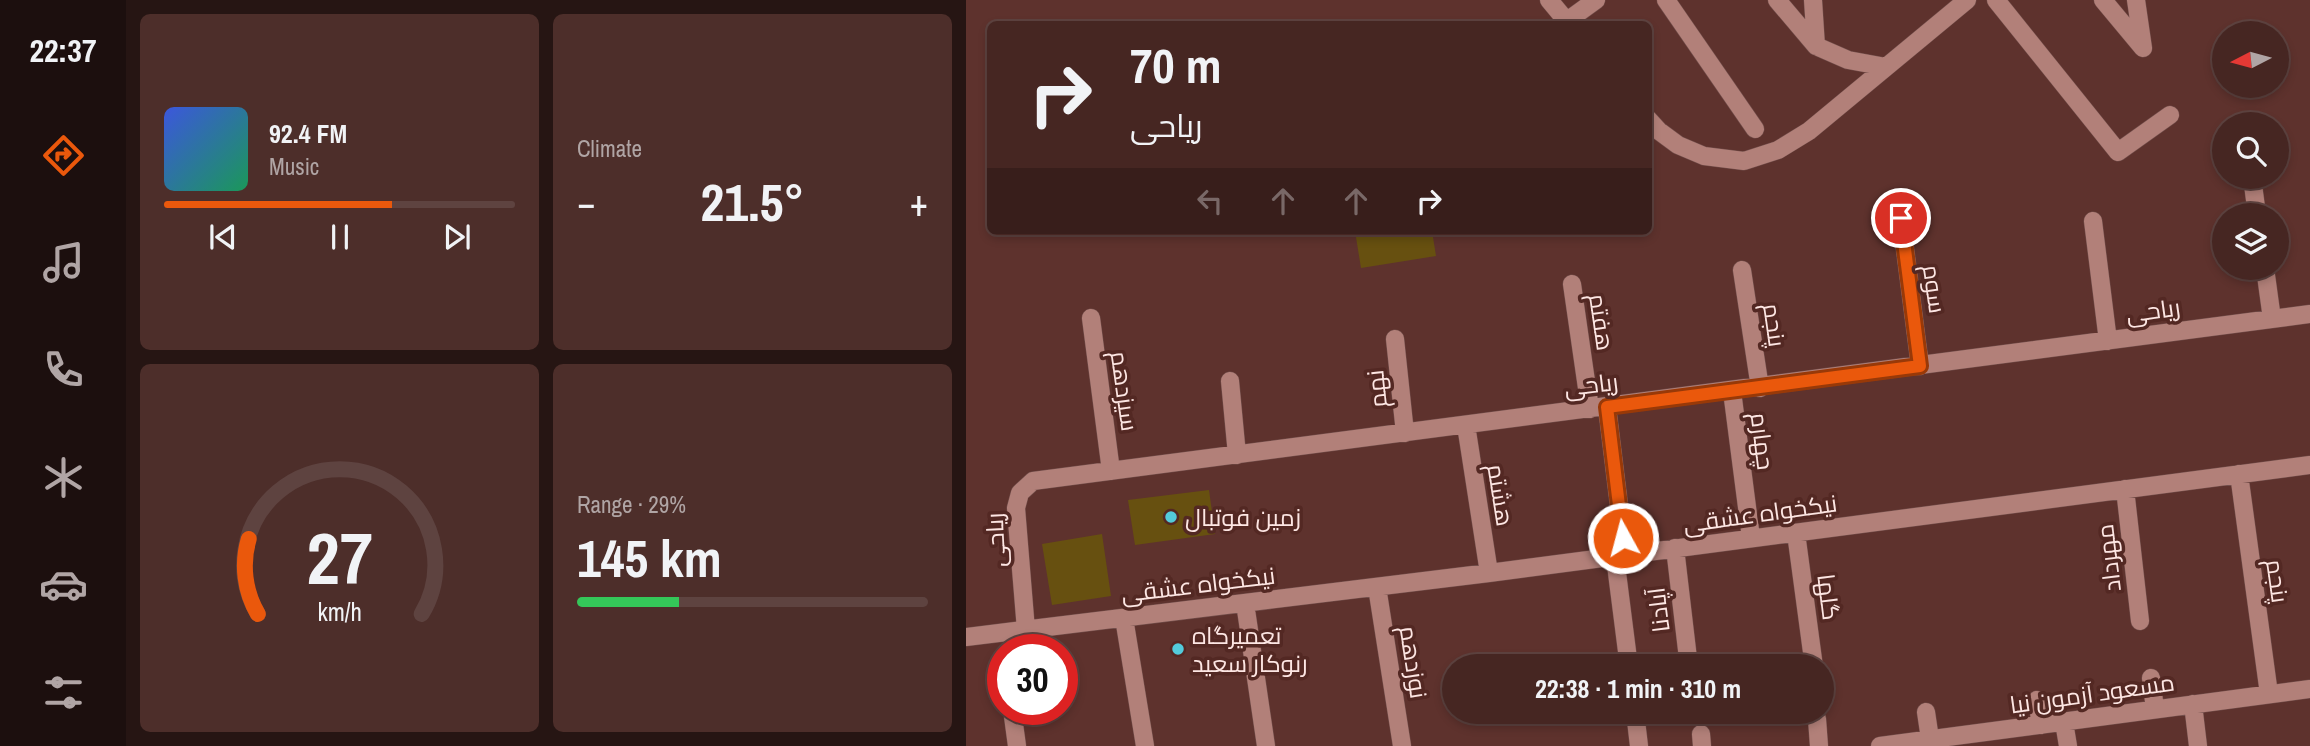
<!DOCTYPE html>
<meta charset="utf-8">
<style>
body{margin:0;font-family:"Archivo Narrow",Cairo,sans-serif;background:#4d2e2a;color:#f1f3f6;height:100vh;display:flex;flex-direction:column;font-size:26px;white-space:nowrap}
*{box-sizing:border-box;margin:0}
p{font-size:23px;color:#b0a5a5}
.icon{flex:none;width:38px;height:38px;fill:none;stroke:currentColor;stroke-width:2;stroke-linecap:round;stroke-linejoin:round}
.map{position:relative;flex:1;overflow:hidden}
.details{display:flex;flex-direction:column;gap:14px;padding:14px;background:#261513;width:840px}
.details>*{flex:none}
.banner{position:absolute;left:21px;top:21px;width:665px;height:214px;border-radius:10px;box-shadow:0 4px 10px #0003,0 0 0 2px #5e4340;background:#462622;color:#f1f3f6;overflow:hidden}
.needle{width:46px;rotate:264deg}
.buttons{position:absolute;left:1246px;top:21px;display:grid;gap:14px}
.buttons a{display:grid;place-items:center;width:77px;height:77px;border-radius:50%;background:#462622;box-shadow:0 4px 10px #0003,0 0 0 2px #5e4340;font-size:35px}
.speed{position:absolute;left:21px;top:634px;display:flex;gap:14px;font-size:35px;font-weight:700;text-align:center}
.speed>*{display:grid;place-content:center;width:91px;height:91px;border-radius:50%;background:#462622;box-shadow:0 4px 10px #0003,0 0 0 2px #5e4340;line-height:1}
.speed .limit{border:10px solid #d22;background:#fff;color:#111}
.pin{position:absolute;display:grid;place-items:center;width:60px;height:60px;color:#fff;margin:-30px;border:4px solid #fff;border-radius:50%;box-shadow:0 2px 7px #0007}
.me{position:absolute;width:77px;margin:-38px;rotate:353deg;stroke-linejoin:round;filter:drop-shadow(0 0 5px #0008)}
.turn{display:flex;align-items:center;gap:24px;height:147px;padding:0 28px;font-size:32px}
.turn .icon{width:91px;height:91px;stroke-width:2.5}
.turn b{display:block;font-size:49px;line-height:60px}
.lanes{display:flex;align-items:center;height:66px;padding:0 28px;background:#0003;justify-content:center;gap:35px;direction:ltr}
.lanes .off{opacity:.35}
.big{font-size:52px;font-weight:700;line-height:1.1}
.details .tile{flex:1;display:flex;flex-direction:column;justify-content:center;gap:10px;min-width:0;padding:0 24px;border-radius:10px;background:#4d2e2a}
.details .dial{align-items:center;gap:0}
.dial svg{height:182px;overflow:visible;fill:none;stroke:#5e4340;stroke-width:7;stroke-linecap:round;text-anchor:middle}
.dial text{fill:#f1f3f6;stroke:none}
.song{display:flex;align-items:center;gap:21px}
.cover{width:84px;height:84px;border-radius:10px;background:linear-gradient(135deg,hsl(230 70% 55%),hsl(150 70% 35%))}
.played{height:7px;border-radius:4px;background:linear-gradient(90deg,#ea580c 65%,#5e4340 65%)}
.keys{display:flex;justify-content:space-around;direction:ltr}
.heat{display:flex;justify-content:space-between;align-items:center;font-size:38px;direction:ltr}
.charge{height:10px;border-radius:5px;background:linear-gradient(90deg,#34c759 29%,#5e4340 0)}
.details .tiles{flex:1;display:grid;gap:14px;grid-template-columns:repeat(2,1fr)}
.trip{position:absolute;left:476px;top:654px;width:392px;height:70px;border-radius:35px;background:#462622;box-shadow:0 4px 10px #0003,0 0 0 2px #5e4340;font-weight:700;line-height:70px;text-align:center}
main{display:flex;flex:1;min-height:0}
.menu{display:flex;flex-direction:column;width:126px;justify-content:space-around;align-items:center;background:#1c0f0e;color:#b0a5a5}
.menu .icon{width:49px;height:49px}
.menu .current{color:#ea580c}
.menu b{font-size:32px;color:#f1f3f6}
.map>svg:first-child{display:block}
.green{fill:#675010}
.lines{fill:none;stroke-linecap:round;stroke-linejoin:round}
.minor-casing{stroke:#724e4b;stroke-width:19}
.minor{stroke:#b28079;stroke-width:18}
.route-casing{stroke:#983908;stroke-width:18}
.route{stroke:#ea580c;stroke-width:12}
.poi-dot{fill:#53cbdb;stroke:#532823;stroke-width:2.5}
.labels{text-anchor:middle;dominant-baseline:central;stroke-width:7;stroke-linejoin:round;paint-order:stroke}
.street-label{font-size:24px;fill:#fde6e3;stroke:#532823}
.poi-label{font-size:24px;fill:#fde6e3;stroke:#532823;text-anchor:start}
</style>
<main>
<nav class="menu">
<b>22:37</b>
<svg class="icon current" aria-label="directions" viewBox="0 0 24 24"><path d="M12 3l9 9-9 9-9-9zM9 14v-3h6M13 9l2 2-2 2"/></svg>
<svg class="icon" aria-label="music" viewBox="0 0 24 24"><path d="M9 18V5l10-2v13"/><circle cx="6" cy="18" r="3"/><circle cx="16" cy="16" r="3"/></svg>
<svg class="icon" aria-label="phone" viewBox="0 0 24 24"><path d="M5 4h4l2 5-3 2q2 4 5 5l2-3 5 2v4C11 20 4 13 5 4z"/></svg>
<svg class="icon" aria-label="climate" viewBox="0 0 24 24"><path d="M12 3v18M4 7l16 10M4 17L20 7"/></svg>
<svg class="icon" aria-label="car" viewBox="0 0 24 24"><path d="M5 17H2v-5l4-1 3-4h7l3 4 3 1v5h-3M9 17h6M6 11h13"/><circle cx="7" cy="17" r="2"/><circle cx="17" cy="17" r="2"/></svg>
<svg class="icon" aria-label="filters" viewBox="0 0 24 24"><path d="M4 7h16M4 17h16"/><circle cx="9" cy="7" r="2"/><circle cx="15" cy="17" r="2"/></svg>
</nav>
<section class="details">
<div class="tiles">
<div class="tile">
<div class="song"><i class="cover"></i><div><b>92.4 FM</b><p>Music</p></div></div>
<div class="played"></div>
<div class="keys"><svg class="icon" aria-label="previous" viewBox="0 0 24 24"><path d="M18 5L8 12l10 7zM5 5v14"/></svg><svg class="icon" aria-label="pause" viewBox="0 0 24 24"><path d="M8 5v14M16 5v14"/></svg><svg class="icon" aria-label="next" viewBox="0 0 24 24"><path d="M6 5l10 7-10 7zM19 5v14"/></svg></div>
</div>
<div class="tile"><p>Climate</p>
<div class="heat"><a>−</a><b class="big">21.5°</b><a>+</a></div>
</div>
<div class="tile dial"><svg viewBox="0 0 100 80">
<path d="M14 69A42 42 0 1 1 86 69"/>
<path d="M14 69A42 42 0 0 1 10 36" stroke="#ea580c"/>
<text x="50" y="56" font-size="32" font-weight="700">27</text>
<text x="50" y="72" font-size="11">km/h</text>
</svg></div>
<div class="tile"><p>Range · 29%</p><b class="big">145 km</b><div class="charge"></div></div>
</div>
</section>
<div class="map">
<svg width="1344" height="746" viewBox="0 0 1344 746">
<rect width="100%" height="100%" fill="#5e322d"/>
<path class="green" d="M389 231H466L470 256 395 268Z
M243 490 249 534 169 545 162 500Z
M136 534 145 596 86 605 76 544Z"/>
<g class="lines">
<defs>
<path id="minor" d="M583 0 603 24
M700 0 789 129
M811 0 850 46 882 60 920 67
M847 0 850 46
M1030 0 1152 152 1204 115
M1137 0 1177 48 1170 0
M601 21 630 0
M682 119 693 131 712 145 738 156 778 161 812 150 843 131 1001 0
M1286 177 1291 215
M935 218 954 366
M1127 221 1142 341
M1299 268 1306 319
M776 270 794 388
M606 284 624 409
M125 318 145 471
M429 339 439 433
M264 381 271 455
M766 391 785 538
M641 407 657 538 649 557 663 667
M500 425 523 573
M1273 474 1303 694
M1159 489 1174 621
M830 533 848 667
M709 548 723 667
M411 587 436 746
M279 603 300 746
M158 618 179 746
M60 630 50 508 54 493 67 481 1344 314
M0 637 523 573 1344 465
M1185 678 1189 709
M1071 700 1075 725
M1227 704 1232 746
M46 709 51 746
M669 712 673 746
M960 712 964 739
M851 719 853 746
M1098 722 1102 746
M735 734 736 746
M914 746 1344 689"/>
</defs>
<use href="#minor" class="minor-casing"/>
<use href="#minor" class="minor"/>
</g>
<g class="lines">
<defs>
<path id="route" d="M657 538 641 407 954 366 935 218"/>
</defs>
<use href="#route" class="route-casing"/>
<use href="#route" class="route"/>
</g>
<g class="poi-dot">
<circle cx="205" cy="517" r="7"/>
<circle cx="212" cy="649" r="7"/>
</g>
<g class="labels">
<g class="street-label">
<text transform="translate(969 289) rotate(82)">سوم</text>
<text transform="translate(1187 310) rotate(-8)">ریاحی</text>
<text transform="translate(636 322) rotate(82)">هفتم</text>
<text transform="translate(809 325) rotate(82)">پنجم</text>
<text transform="translate(625 384) rotate(-7)">ریاحی</text>
<text transform="translate(410 389) rotate(-96)">نهم</text>
<text transform="translate(159 391) rotate(82)">سیزدهم</text>
<text transform="translate(797 441) rotate(83)">چهارم</text>
<text transform="translate(535 495) rotate(81)">هشتم</text>
<text transform="translate(794 513) rotate(-8)">نیکخواه عشقی</text>
<text transform="translate(29 540) rotate(-93)">ریاحی</text>
<text transform="translate(1142 558) rotate(-97)">مهرداد</text>
<text transform="translate(1312 581) rotate(82)">پنجم</text>
<text transform="translate(232 584) rotate(-7)">نیکخواه عشقی</text>
<text transform="translate(863 597) rotate(83)">گلها</text>
<text transform="translate(692 610) rotate(-97)">آپادنا</text>
<text transform="translate(448 662) rotate(81)">نوزدهم</text>
<text transform="translate(1126 693) rotate(-8)">مسعود آزمون نیا</text>
</g>
<g class="poi-label">
<text x="219" y="517">زمین فوتبال</text>
<text x="226" y="635">تعمیرگاه<tspan x="226" dy="28">رنوکار سعید</tspan></text>
</g>
</g>
</svg>
<div class="buttons">
<a><svg class="needle" viewBox="-14 -14 28 28"><path d="M0-13l5 13h-10z" fill="#e53935"/><path d="M0 13l5-13h-10z" fill="#b0a5a5"/></svg></a>
<a><svg class="icon" aria-label="search" viewBox="0 0 24 24"><circle cx="10" cy="10" r="6"/><path d="M15 15l6 6"/></svg></a>
<a><svg class="icon" aria-label="layers" viewBox="0 0 24 24"><path d="M12 4l9 5-9 5-9-5zM3 14l9 5 9-5"/></svg></a>
</div>
<div class="speed"><div class="limit">30</div></div>
<div class="pin" style="left:935px;top:218px;background:#d93025"><svg class="icon" aria-label="arrive" viewBox="0 0 24 24"><path d="M6 21V4h12l-3 4 3 4H6"/></svg></div>
<svg class="me" style="left:657px;top:538px" viewBox="-20 -20 40 40"><circle r="17" fill="#ea580c" stroke="#fff" stroke-width="3"/><path d="M0-11L8 9 0 5-8 9z" fill="#fff"/></svg>
<div class="trip">22:38 · 1 min · 310 m</div>
<div class="banner">
<div class="turn"><svg class="icon" aria-label="right" viewBox="0 0 24 24"><path d="M7 20v-9h11M14 6l5 5-5 5"/></svg><div><b>70 m</b>ریاحی</div></div>
<div class="lanes"><svg class="icon off" aria-label="left" viewBox="0 0 24 24"><path d="M17 20v-9H6M10 6l-5 5 5 5"/></svg><svg class="icon off" aria-label="ahead" viewBox="0 0 24 24"><path d="M12 20V5M6 11l6-6 6 6"/></svg><svg class="icon off" aria-label="ahead" viewBox="0 0 24 24"><path d="M12 20V5M6 11l6-6 6 6"/></svg><svg class="icon" aria-label="right" viewBox="0 0 24 24"><path d="M7 20v-9h11M14 6l5 5-5 5"/></svg></div>
</div>
</div>
</main>
